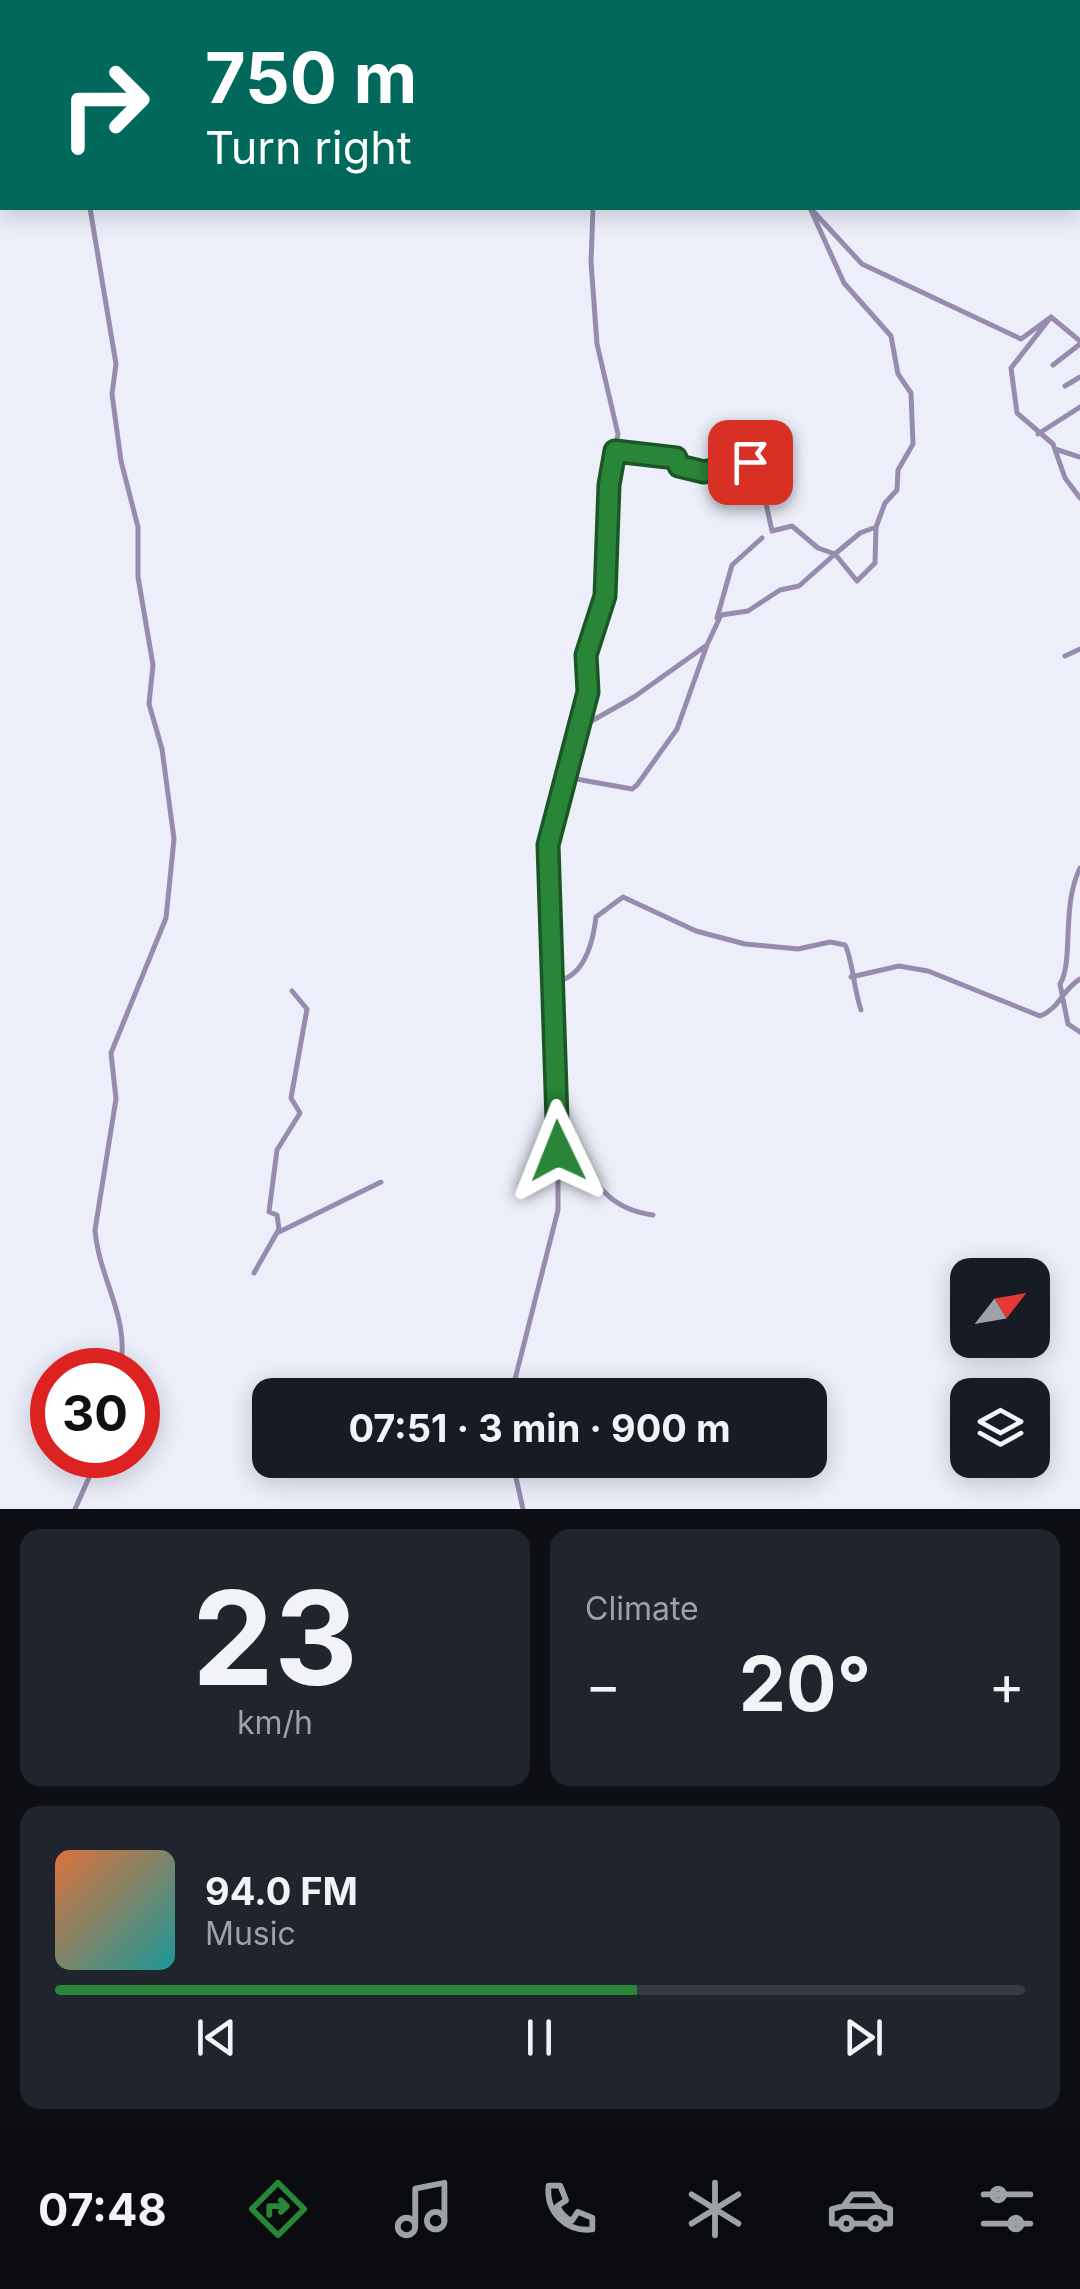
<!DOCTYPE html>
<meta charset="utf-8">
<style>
body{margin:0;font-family:Inter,sans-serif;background:#20242c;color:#f1f3f6;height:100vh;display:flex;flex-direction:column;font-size:38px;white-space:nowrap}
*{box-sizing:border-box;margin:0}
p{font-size:32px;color:#9ea1a6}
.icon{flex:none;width:55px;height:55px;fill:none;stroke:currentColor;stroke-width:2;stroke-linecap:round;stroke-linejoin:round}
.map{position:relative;height:1509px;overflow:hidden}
.panel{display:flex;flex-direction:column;gap:20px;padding:20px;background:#0d0f14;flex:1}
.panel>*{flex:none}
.banner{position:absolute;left:0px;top:0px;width:1080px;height:210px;box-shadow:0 5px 25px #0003;background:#00695c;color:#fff;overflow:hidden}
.needle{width:65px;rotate:59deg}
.controls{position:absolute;left:950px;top:1258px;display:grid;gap:20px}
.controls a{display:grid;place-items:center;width:100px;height:100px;border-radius:20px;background:#171b24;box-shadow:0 5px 25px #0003;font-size:50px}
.speed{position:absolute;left:30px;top:1348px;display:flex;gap:20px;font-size:50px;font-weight:700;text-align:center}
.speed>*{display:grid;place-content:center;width:130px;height:130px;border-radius:50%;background:#171b24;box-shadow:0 5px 25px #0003;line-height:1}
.speed .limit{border:15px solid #d22;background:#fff;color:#111}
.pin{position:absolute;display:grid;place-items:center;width:85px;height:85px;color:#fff;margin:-42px;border-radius:20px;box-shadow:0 5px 15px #0006}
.me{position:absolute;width:110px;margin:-55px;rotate:358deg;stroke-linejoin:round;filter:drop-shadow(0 0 8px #0008)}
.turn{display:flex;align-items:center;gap:35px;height:210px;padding:0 40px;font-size:45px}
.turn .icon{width:130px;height:130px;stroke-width:2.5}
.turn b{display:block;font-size:70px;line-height:85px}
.big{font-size:75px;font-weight:700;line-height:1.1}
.panel .tile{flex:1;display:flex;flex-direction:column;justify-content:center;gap:15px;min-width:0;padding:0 35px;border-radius:20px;background:#20242c}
.panel .dial{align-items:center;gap:0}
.dial b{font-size:130px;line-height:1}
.song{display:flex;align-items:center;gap:30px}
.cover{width:120px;height:120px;border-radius:15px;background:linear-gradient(135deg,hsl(20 70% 55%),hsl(180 70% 35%))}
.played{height:10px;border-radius:5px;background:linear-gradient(90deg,#298638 60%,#363941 60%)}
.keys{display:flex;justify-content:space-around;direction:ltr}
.heat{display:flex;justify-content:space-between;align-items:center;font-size:55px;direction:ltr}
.panel .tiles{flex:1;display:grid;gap:20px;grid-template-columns:1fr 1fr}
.tile:last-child{grid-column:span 2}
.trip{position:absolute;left:252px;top:1378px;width:575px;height:100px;border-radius:20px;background:#171b24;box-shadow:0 5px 25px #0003;font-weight:700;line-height:100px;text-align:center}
.menu{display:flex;height:160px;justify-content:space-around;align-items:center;background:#090b0e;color:#9ea1a6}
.menu .icon{width:70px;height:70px}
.menu .active{color:#298638}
.menu b{font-size:45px;color:#f1f3f6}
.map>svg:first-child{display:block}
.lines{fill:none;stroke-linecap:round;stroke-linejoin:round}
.minor{stroke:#978cae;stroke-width:5}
.route-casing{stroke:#1b5724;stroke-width:25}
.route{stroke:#298638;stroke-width:18}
</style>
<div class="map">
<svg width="1080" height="1509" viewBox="0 0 1080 1509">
<rect width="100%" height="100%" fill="#eceffa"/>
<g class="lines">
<path class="minor" d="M37 2 38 0
M237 2V0
M570 2V0
M735 2 736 0
M90 208 116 364 112 394 121 461 138 527V577L153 665 149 704 162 749 174 839 166 918 111 1053 116 1099 95 1230C99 1280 131 1318 120 1370
M812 210 862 264 1021 339 1051 317
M1080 341 1051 317 1011 368 1017 413 1053 444 1065 478 1080 498
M1053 365 1080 344
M1065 386 1080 377
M1038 434 1080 407
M1055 449 1080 457
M615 451 660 460 676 458 679 466 703 472 750 462 760 476 772 531 792 526 818 548 835 554 860 533 876 527
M717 618 732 565 762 538
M1065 656 1080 649
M581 727 634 697 707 645 721 615 748 611 780 590 799 586 835 554 857 581 875 563 876 527 885 503 897 490 898 470 913 444 911 393 898 374 891 336 844 283 810 208
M565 777 632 789 637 785 677 729 707 645
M1080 868C1061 906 1074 962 1060 984L1068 1024 1080 1032
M851 977 899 966 928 971 1040 1016C1059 1009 1062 990 1080 979
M553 982C584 979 593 942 596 917L623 897 696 931 745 944 798 949 830 942 845 945C852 957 854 990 861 1010
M560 1129C592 1165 594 1207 653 1215
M279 1232 381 1182
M254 1273 279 1229 277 1215 269 1212 277 1150 300 1113 291 1098 307 1009 292 991
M511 1395 558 1210V1055L548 845 588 692 586 655 605 596 609 485 618 434 597 344 591 262 593 208
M512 1460 523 1509
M75 1509 99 1455"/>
</g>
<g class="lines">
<defs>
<path id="route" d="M558 1151 548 845 588 692 586 655 605 596 609 485 615 451 676 458 679 466 704 472 750 462"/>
</defs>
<use href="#route" class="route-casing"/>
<use href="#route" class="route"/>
</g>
</svg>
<div class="controls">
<a><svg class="needle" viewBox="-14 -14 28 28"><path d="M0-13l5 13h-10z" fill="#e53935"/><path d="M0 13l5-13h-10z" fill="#9ea1a6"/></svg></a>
<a><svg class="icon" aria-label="layers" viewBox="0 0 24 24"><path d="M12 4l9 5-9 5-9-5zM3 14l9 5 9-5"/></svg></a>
</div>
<div class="speed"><div class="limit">30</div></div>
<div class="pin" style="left:750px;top:462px;background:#d93025"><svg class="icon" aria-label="arrive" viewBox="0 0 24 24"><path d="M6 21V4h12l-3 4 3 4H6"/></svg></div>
<svg class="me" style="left:558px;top:1151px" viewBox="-20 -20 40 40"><path d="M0-17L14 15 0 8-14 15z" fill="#298638" stroke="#fff" stroke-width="4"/></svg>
<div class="trip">07:51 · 3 min · 900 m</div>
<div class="banner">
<div class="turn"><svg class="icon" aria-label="right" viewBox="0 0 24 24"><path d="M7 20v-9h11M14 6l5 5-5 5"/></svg><div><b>750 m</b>Turn right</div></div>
</div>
</div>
<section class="panel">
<div class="tiles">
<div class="tile dial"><b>23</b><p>km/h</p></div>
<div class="tile"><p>Climate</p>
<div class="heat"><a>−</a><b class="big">20°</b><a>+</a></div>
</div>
<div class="tile">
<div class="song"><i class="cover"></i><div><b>94.0 FM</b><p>Music</p></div></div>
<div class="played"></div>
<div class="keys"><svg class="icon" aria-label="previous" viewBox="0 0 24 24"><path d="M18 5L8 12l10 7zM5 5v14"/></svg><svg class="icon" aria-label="pause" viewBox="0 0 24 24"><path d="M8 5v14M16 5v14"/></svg><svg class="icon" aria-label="next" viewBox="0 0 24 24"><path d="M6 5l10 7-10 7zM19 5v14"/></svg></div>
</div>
</div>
</section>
<nav class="menu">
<b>07:48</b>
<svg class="icon active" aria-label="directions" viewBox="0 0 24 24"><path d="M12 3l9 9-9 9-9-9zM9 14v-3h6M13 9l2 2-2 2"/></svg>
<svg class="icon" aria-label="music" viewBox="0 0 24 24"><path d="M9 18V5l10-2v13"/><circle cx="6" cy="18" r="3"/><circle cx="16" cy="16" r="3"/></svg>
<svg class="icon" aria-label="phone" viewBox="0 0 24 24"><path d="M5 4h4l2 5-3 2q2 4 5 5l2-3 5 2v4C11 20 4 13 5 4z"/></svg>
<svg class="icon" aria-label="climate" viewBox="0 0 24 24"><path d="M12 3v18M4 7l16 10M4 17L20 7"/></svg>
<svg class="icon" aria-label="car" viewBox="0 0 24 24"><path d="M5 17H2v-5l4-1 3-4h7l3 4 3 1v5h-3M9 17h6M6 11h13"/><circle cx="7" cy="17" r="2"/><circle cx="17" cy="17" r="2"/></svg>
<svg class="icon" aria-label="filters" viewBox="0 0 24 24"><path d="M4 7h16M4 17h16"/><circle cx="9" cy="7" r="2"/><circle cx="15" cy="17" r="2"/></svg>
</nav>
